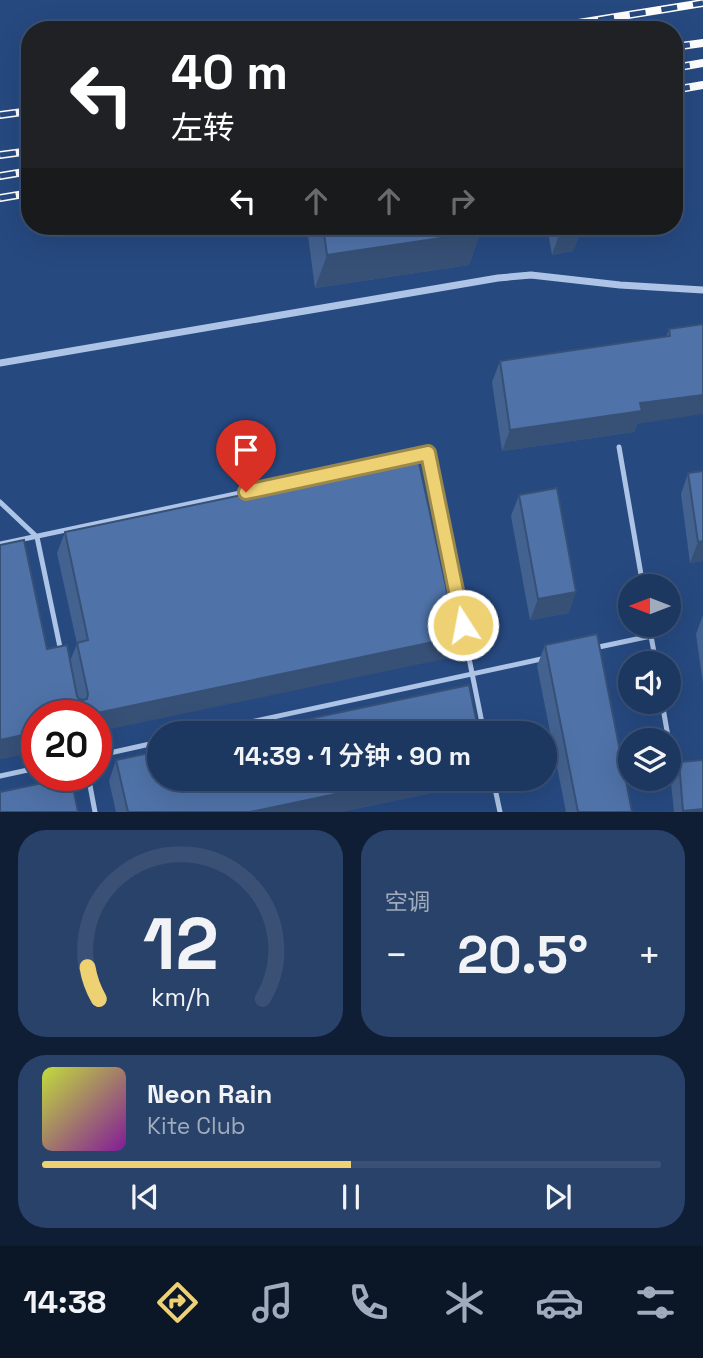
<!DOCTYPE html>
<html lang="zh">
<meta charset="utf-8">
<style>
body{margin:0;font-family:"Space Grotesk","Noto Sans SC",sans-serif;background:#294269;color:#f1f3f6;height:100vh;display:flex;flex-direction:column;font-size:26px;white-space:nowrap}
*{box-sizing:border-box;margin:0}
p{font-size:23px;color:#a0acbd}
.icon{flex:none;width:38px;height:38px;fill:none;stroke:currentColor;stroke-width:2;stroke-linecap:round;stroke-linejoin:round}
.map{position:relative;height:812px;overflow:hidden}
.drawer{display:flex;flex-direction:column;gap:18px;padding:18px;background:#0f1e35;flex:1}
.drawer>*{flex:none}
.banner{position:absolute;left:21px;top:21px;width:662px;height:214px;border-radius:28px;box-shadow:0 7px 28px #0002,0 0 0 2px #3a5175;background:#202124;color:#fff;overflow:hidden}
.needle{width:46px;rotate:270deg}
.buttons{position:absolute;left:618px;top:574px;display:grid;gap:14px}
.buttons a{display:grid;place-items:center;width:63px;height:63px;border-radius:50%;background:#1c3760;box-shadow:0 7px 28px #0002,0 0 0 2px #3a5175;font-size:35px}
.speed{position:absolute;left:21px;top:700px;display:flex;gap:14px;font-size:35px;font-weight:700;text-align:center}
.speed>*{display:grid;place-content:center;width:91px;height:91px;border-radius:50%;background:#1c3760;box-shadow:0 7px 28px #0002,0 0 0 2px #3a5175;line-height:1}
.speed .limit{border:10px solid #d22;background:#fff;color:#111}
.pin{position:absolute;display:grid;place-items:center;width:60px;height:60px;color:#fff;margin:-72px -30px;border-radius:50% 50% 50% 0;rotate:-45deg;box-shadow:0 0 7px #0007}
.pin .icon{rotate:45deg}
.me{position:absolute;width:77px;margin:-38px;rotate:349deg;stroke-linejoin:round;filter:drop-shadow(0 0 5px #0008)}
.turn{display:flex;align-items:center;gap:24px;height:147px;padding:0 35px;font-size:32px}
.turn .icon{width:91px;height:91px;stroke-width:2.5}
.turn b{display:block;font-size:49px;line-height:60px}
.lanes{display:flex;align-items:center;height:66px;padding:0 35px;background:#0003;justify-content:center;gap:35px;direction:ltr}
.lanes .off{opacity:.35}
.big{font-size:52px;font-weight:600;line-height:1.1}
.drawer .tile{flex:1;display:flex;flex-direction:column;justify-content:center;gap:10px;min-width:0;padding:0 24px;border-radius:28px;background:#294269}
.drawer .dial{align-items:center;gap:0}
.dial svg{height:182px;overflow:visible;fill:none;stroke:#3a5175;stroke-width:7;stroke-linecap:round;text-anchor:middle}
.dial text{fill:#f1f3f6;stroke:none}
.song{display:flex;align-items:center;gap:21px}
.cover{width:84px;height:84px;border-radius:10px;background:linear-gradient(135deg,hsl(70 70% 55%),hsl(290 70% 35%))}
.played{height:7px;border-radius:4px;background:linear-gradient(90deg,#eed173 50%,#3a5175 50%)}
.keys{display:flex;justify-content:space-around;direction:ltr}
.heat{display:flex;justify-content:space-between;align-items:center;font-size:38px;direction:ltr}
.drawer .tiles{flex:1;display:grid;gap:18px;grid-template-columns:1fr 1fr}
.tile:last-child{grid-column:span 2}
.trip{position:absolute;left:147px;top:721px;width:410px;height:70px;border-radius:35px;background:#1c3760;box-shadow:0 7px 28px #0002,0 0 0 2px #3a5175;font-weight:600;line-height:70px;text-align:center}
.dock{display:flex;height:112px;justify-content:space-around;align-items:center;background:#0b1626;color:#a0acbd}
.dock .icon{width:49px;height:49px}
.dock .on{color:#eed173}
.dock b{font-size:32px;color:#f1f3f6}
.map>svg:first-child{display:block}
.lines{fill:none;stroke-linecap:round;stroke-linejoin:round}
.service{stroke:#adc4e6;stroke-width:5}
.minor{stroke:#adc4e6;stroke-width:7}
.rail-casing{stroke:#fff;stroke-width:8}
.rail{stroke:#264980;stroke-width:5;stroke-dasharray:16;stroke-linecap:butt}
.wall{fill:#446290}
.shaded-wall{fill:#375076}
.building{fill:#4f72a8;stroke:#375076;stroke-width:2}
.route-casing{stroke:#9b884b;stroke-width:18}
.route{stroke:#eed173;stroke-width:12}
</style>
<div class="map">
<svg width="703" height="812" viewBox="0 0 703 812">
<rect width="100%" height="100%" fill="#264980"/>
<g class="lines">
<path class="service" d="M619 447 643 586
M0 502 37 537 61 652
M0 544 428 453 484 733
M651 636 656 663
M594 648 651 636 649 625
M662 702 671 754
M200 733 546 658
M96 756 159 742
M88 775 95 812
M0 776 37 768
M493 779 500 812"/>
<path class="minor" d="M0 363 498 278 531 275 620 285 703 290"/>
<defs>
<path id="rail" d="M535 30 703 3
M674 47 703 43
M674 68 703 63
M674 90 703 85
M0 115 30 111
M0 155 30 151
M0 176 30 171
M0 198 30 193"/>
</defs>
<use href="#rail" class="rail-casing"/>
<use href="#rail" class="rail"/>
</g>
<path class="wall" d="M307 226H538L479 236 469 265 315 288 307 228Z
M547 226H583L573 251 552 255Z
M703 324 637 424 634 432 502 451 492 382 500 361 666 337 669 329Z
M703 471V561L690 563 681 494 688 473Z
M519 495 569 613 530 620 511 516Z
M65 532 457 637 449 658 37 716V751L0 759 47 649 70 661 77 644 57 553Z
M703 615V684L696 634Z
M545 645 632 812H566L537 666Z
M116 760 478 783 341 812H116L109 781Z
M679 762 703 812H674L671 783Z"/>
<path class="shaded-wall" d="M470 226H538L479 236 469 265 315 288 327 255Z
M562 226H583L573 251 552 255Z
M703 395V414L637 424 634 432 502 451 510 430 640 403Z
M703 541V561L690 563 698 542Z
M576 592 569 613 530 620 538 599Z
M457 637 449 658 96 732V716H83Z
M37 732V751L0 759V740Z
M407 779H479L478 783 341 812H250Z
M703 809V812H682L683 811Z"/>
<path class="building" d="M323 226H480L481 232 327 255Z
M703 324V395L640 403 642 411 510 430 500 361 670 336 669 329Z
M418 458 457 637 83 716H37V732L0 740V545L24 540 47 649 67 645 77 696 79 699 83 700 87 699 88 694 77 643 88 640 65 532Z
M703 471V541L698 542 688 473Z
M557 488 576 592 538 599 519 495Z
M597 634 632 812H578L545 645Z
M469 685 479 733H242Z
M159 751V779H407L250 812H128L116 760Z
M703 760V809L683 811 679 762Z
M71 777 78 812H0V792Z"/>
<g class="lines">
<defs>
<path id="route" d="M246 492 428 453 463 625"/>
</defs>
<use href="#route" class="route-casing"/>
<use href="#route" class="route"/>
</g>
</svg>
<div class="buttons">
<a><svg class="needle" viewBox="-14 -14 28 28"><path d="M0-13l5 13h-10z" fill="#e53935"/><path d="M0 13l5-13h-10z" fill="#a0acbd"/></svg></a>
<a><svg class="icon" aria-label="sound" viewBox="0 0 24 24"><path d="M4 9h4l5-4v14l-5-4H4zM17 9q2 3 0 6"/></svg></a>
<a><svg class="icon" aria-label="layers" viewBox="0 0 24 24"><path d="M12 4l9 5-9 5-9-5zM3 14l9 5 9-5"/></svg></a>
</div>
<div class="speed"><div class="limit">20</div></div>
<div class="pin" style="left:246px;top:492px;background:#d93025"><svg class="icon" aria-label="arrive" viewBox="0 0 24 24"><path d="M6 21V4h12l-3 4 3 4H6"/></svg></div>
<svg class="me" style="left:463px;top:625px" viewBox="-20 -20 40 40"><circle r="17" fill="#eed173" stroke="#fff" stroke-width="3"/><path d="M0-11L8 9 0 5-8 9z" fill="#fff"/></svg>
<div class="trip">14:39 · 1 分钟 · 90 m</div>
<div class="banner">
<div class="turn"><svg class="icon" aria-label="left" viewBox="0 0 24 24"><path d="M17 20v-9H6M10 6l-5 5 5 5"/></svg><div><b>40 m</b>左转</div></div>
<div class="lanes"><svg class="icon" aria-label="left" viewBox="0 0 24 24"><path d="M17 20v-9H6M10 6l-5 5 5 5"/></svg><svg class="icon off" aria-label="ahead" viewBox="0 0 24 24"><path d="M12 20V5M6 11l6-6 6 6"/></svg><svg class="icon off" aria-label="ahead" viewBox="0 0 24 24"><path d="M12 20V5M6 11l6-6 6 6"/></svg><svg class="icon off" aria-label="right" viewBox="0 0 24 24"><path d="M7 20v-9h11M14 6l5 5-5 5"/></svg></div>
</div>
</div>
<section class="drawer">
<div class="tiles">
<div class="tile dial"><svg viewBox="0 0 100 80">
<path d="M14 69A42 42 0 1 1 86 69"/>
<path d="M14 69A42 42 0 0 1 9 55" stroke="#eed173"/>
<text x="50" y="56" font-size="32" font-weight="700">12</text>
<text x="50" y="72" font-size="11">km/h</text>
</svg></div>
<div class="tile"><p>空调</p>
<div class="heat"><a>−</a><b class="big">20.5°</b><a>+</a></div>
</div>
<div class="tile">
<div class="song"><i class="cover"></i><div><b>Neon Rain</b><p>Kite Club</p></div></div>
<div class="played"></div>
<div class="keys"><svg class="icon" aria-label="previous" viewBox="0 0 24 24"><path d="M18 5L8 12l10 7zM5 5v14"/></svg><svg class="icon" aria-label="pause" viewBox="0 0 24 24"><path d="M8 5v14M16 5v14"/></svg><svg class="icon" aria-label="next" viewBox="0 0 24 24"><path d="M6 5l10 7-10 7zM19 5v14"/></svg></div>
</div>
</div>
</section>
<nav class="dock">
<b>14:38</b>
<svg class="icon on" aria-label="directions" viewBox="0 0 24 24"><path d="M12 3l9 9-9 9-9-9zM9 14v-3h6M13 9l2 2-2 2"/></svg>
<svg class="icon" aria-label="music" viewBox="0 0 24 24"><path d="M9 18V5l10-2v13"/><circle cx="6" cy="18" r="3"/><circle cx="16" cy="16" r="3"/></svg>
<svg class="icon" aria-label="phone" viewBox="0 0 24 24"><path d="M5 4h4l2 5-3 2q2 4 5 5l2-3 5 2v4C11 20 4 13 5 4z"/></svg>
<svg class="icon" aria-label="climate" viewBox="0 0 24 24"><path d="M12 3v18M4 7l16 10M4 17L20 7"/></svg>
<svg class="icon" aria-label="car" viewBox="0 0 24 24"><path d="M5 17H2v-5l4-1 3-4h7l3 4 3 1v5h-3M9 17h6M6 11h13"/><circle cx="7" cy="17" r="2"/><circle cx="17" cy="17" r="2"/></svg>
<svg class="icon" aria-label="filters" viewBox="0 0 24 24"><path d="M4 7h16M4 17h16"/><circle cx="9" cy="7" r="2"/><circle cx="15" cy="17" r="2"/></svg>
</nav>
